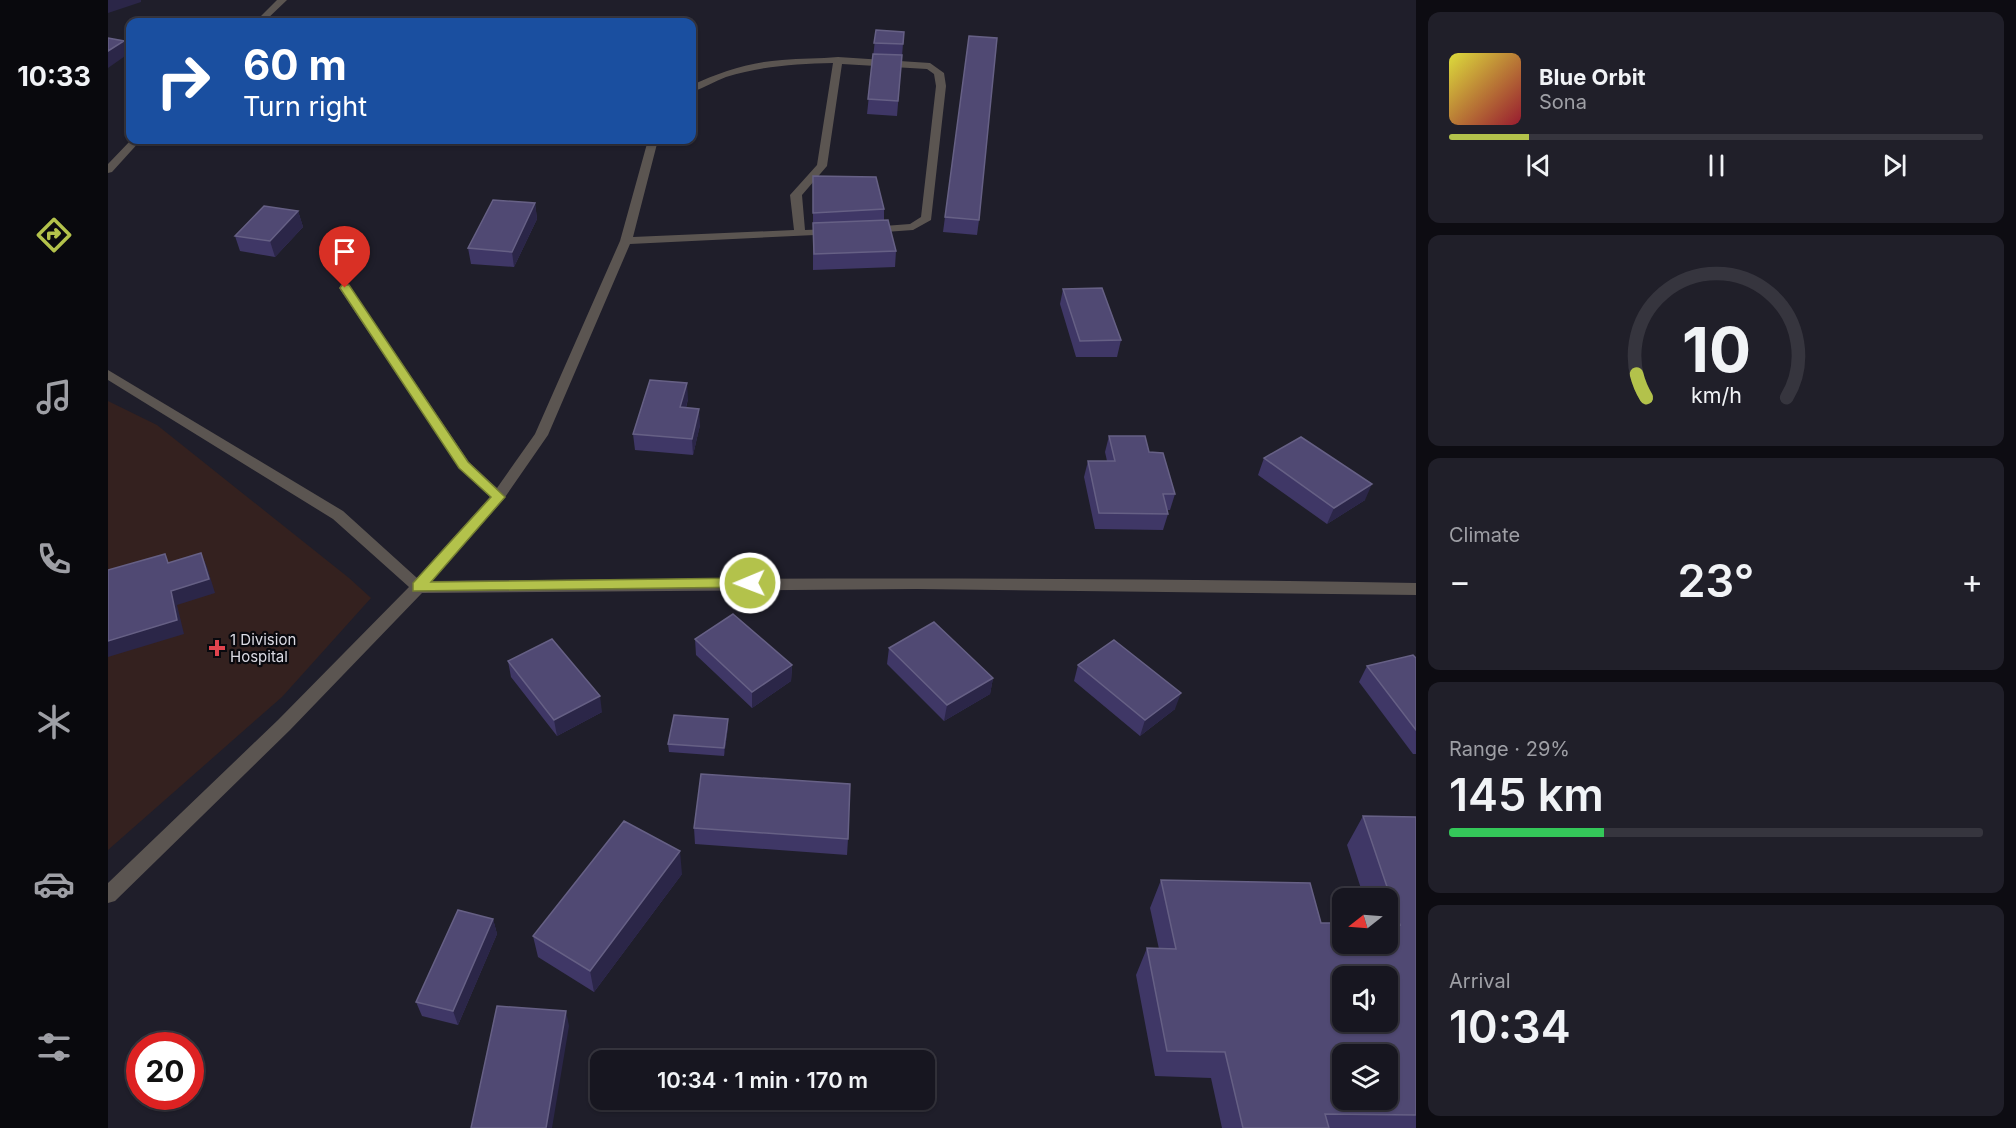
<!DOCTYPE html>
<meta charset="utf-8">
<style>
body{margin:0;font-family:Inter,sans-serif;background:#201f29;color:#f1f3f6;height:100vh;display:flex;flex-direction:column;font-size:22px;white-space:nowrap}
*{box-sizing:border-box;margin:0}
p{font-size:20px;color:#9e9fa5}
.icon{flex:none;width:33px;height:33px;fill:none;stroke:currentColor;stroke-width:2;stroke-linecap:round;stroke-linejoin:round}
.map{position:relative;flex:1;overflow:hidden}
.panel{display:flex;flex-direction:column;gap:12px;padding:12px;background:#0d0c12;width:600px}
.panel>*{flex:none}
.hud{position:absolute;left:18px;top:18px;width:570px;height:126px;border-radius:12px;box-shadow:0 2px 4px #0004,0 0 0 2px #36353e;background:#1a4fa0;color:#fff;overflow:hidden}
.needle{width:39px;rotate:253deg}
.tools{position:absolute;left:1224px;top:888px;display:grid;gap:12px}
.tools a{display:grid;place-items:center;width:66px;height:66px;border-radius:12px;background:#171620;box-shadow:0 2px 4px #0004,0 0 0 2px #36353e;font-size:30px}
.speed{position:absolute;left:18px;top:1032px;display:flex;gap:12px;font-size:30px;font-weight:700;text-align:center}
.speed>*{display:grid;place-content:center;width:78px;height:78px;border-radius:50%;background:#171620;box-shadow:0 2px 4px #0004,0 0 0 2px #36353e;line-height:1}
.speed .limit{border:9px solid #d22;background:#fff;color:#111}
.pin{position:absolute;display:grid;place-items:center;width:51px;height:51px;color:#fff;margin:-62px -26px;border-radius:50% 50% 50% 0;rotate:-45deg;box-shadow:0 0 6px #0007}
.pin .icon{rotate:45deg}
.me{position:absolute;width:66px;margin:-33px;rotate:269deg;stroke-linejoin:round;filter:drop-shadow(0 0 4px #0008)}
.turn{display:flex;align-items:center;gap:21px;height:126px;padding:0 18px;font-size:27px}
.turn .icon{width:78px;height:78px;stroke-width:2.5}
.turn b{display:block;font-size:42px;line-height:51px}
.big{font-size:45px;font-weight:600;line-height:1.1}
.panel .widget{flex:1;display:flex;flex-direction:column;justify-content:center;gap:9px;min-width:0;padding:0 21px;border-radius:12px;background:#201f29}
.panel .dial{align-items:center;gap:0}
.dial svg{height:156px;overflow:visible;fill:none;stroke:#36353e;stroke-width:7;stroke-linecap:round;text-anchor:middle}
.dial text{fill:#f1f3f6;stroke:none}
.song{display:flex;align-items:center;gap:18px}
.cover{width:72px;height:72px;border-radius:9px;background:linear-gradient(135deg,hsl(60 70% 55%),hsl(350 70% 35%))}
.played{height:6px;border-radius:3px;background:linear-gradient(90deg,#b3c24b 15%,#36353e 15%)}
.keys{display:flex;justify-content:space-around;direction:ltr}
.heat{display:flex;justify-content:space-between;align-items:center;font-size:33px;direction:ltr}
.charge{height:9px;border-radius:4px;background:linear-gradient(90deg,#34c759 29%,#36353e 0)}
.trip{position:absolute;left:482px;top:1050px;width:345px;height:60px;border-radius:12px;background:#171620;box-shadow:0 2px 4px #0004,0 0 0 2px #36353e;font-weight:600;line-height:60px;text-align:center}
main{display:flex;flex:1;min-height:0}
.menu{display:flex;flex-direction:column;width:108px;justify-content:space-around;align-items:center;background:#09090d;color:#9e9fa5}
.menu .icon{width:42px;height:42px}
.menu .selected{color:#b3c24b}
.menu b{font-size:27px;color:#f1f3f6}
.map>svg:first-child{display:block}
.medical{fill:#34211f}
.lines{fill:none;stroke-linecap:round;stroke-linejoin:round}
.minor{fill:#5b5551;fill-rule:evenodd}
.wall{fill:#3f3766}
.shaded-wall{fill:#2b2648}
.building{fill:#504973;stroke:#666085;stroke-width:1.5;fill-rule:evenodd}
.route{fill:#b3c24b;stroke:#747e31;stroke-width:1.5}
.health-dot{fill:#e0444e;stroke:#09090e;stroke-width:2}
.labels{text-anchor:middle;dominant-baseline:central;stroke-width:4.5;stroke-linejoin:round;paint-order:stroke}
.poi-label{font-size:15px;fill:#dcdbe4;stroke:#09090e;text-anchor:start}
</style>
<main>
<nav class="menu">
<b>10:33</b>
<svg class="icon selected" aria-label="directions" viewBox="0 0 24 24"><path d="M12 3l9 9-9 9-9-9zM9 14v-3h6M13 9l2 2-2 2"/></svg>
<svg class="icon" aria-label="music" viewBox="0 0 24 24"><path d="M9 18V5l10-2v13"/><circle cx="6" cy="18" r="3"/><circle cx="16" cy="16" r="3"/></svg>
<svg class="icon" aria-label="phone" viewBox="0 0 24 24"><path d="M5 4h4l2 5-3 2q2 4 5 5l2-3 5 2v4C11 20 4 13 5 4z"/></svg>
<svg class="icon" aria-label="climate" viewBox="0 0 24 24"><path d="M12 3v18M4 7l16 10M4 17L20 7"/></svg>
<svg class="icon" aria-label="car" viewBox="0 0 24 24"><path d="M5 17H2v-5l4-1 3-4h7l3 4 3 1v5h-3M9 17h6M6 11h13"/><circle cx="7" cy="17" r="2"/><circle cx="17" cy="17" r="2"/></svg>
<svg class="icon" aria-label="filters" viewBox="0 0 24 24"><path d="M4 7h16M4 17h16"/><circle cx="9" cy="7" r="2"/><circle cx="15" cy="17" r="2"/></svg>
</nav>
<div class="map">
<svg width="1308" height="1128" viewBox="0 0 1308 1128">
<rect width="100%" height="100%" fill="#1f1e2a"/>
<path class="medical" d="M0 401 49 425 241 578 263 598 174 697 0 850Z"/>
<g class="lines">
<path class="minor" d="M169 0H179L156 22H147Z
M730 57 822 63 836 73 838 86 823 220 805 230 763 233 757 230 763 227 802 224 813 217 828 86 826 74 819 69 734 64 719 166 694 195 697 230 724 229 728 230V234L522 244 440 435 395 500 324 581C652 578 980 577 1308 583V595L809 589 314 593 182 730 7 901 0 903V883L170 720 301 587 225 519 0 380V370L235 511 309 578 382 497 351 468 231 288 233 285H241L361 462 389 488 427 434 512 241 540 140H550L525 237 686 230 682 195 709 165 725 63C688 64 653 66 618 77 607 81 596 88 584 92V85C612 72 642 62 674 60 692 58 712 59 730 57Z
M23 140H33L4 172 0 173V164Z"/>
</g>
<path class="wall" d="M768 30 796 32 789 116 759 114Z
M705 176 776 209V220L788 251 787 267 705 270Z
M427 203 429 219 406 267 363 264 360 248Z
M190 211 195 227 167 257 132 251 127 236Z
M837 217 871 220 869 235 835 232Z
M955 289 1013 340 1009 357H968L952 304Z
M580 399 578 408 592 425 585 455 527 450 525 434Z
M1001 436 1041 452 1067 494 1062 510H1059L1060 514 1055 530 987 529 976 477 980 461H999L997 452Z
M1156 458 1257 500 1219 524 1150 475Z
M587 639 684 665 683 681 644 708 588 655Z
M781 648 885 678 882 694 836 721 779 664Z
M1308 658V754H1305L1251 682 1259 666Z
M400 661 494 712 449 736 403 677Z
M970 665 1067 709 1032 736 966 681Z
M620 719V727L616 756 561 752 560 744Z
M1255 816 1308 817V1128H1114L1103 1078 1047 1076 1028 975 1039 948 1051 949 1042 908 1053 880 1213 923 1280 944V898H1256L1239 845Z
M586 828 740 839 739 855 587 844Z
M574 874 486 992 430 957 425 936Z
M385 919 389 934 350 1025 314 1016 308 1002Z"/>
<path class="shaded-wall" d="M0 0H33V2L0 13Z
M16 41 20 54 0 68V51Z
M427 203 429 219 406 267 404 252Z
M190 211 195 227 167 257 162 241Z
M579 383 580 399 573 424 572 407Z
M591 409 592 425 585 455 584 439Z
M1264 484 1257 500 1219 524 1226 508Z
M93 553 99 567 107 593 69 605 76 634 0 657V641L63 591Z
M684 665 683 681 644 708V692Z
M885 678 882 694 836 721 839 705Z
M1073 693 1067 709 1032 736 1037 720Z
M492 696 494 712 449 736 446 720Z
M620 719V727L616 756V748Z
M572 851 574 874 486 992 482 971Z
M385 919 389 934 350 1025 345 1011Z
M458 1011 461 1026 444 1128H438Z"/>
<path class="building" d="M768 30 796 32 795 44 766 43Z
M861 36 889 38 871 220 837 217Z
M0 38 16 41 0 51Z
M765 54 794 55 790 101 760 99Z
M705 176 768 177 776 209 705 213Z
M385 200 427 203 404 252 360 248Z
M156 206 190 211 162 241 127 236Z
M780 220 788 251 706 254 705 223Z
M994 288 1013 340 972 341 955 289Z
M542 380 579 383 572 407 591 409 584 439 525 434Z
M1001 436H1037L1041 452 1055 453 1067 494H1055L1060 514 991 513 980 461H1007Z
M1193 437 1264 484 1226 508 1156 458Z
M93 553 101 579 63 591 69 620 0 641V570L57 554 60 563Z
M625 614 684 665 644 692 587 639Z
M826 622 885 678 839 705 781 648Z
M444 639 492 696 446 720 400 661Z
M1006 640 1073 693 1037 720 970 665Z
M1305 655 1308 658V730L1259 666Z
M566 715 620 719 616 748 560 744Z
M593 774 742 784 740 839 586 828Z
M1255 816 1308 817V1115L1217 1114 1221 1128H1135L1117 1052 1059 1051 1039 948 1068 949 1053 880 1202 883 1213 923H1234V944H1280V925H1292ZM1234 976H1280V1022H1234ZM1234 1054H1280V1100H1234Z
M516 821 572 851 482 971 425 936Z
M350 910 385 919 345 1011 308 1002Z
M389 1006 458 1011 438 1128H363Z"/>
<path class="route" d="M234 285H241L360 462 397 497 323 582 642 578 648 583 646 587 305 591V583L383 497 351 468 232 288Z"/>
<path class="health-dot" d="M106 639h6v6h6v6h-6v6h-6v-6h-6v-6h6z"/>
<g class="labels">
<g class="poi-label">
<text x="122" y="639">1 Division<tspan x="122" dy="17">Hospital</tspan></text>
</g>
</g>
</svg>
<div class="tools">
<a><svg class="needle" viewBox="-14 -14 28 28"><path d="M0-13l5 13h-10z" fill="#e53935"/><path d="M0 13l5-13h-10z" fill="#9e9fa5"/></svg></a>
<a><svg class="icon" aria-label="sound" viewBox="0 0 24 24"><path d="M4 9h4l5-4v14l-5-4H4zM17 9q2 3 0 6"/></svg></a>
<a><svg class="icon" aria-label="layers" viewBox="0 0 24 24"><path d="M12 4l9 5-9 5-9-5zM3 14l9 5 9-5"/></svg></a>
</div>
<div class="speed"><div class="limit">20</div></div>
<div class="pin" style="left:237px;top:288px;background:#d93025"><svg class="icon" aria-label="arrive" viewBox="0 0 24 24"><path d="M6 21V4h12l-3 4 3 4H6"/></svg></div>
<svg class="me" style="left:642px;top:583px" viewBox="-20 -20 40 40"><circle r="17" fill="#b3c24b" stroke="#fff" stroke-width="3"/><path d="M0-11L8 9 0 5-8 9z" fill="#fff"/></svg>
<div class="trip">10:34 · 1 min · 170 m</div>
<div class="hud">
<div class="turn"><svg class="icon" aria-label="right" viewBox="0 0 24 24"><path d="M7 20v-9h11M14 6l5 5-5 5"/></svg><div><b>60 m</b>Turn right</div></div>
</div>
</div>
<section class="panel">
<div class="widget">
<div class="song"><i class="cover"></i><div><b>Blue Orbit</b><p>Sona</p></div></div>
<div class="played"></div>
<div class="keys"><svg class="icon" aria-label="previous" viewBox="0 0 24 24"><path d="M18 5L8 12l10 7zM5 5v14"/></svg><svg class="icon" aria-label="pause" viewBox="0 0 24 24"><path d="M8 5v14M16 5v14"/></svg><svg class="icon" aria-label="next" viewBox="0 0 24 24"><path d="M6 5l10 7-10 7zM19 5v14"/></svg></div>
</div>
<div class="widget dial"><svg viewBox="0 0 100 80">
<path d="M14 69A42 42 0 1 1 86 69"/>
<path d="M14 69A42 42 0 0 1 9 57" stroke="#b3c24b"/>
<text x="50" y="56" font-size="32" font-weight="700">10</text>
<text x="50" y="72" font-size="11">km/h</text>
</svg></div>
<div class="widget"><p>Climate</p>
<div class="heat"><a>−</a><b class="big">23°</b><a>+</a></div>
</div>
<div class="widget"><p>Range · 29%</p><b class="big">145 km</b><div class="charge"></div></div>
<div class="widget"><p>Arrival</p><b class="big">10:34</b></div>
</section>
</main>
